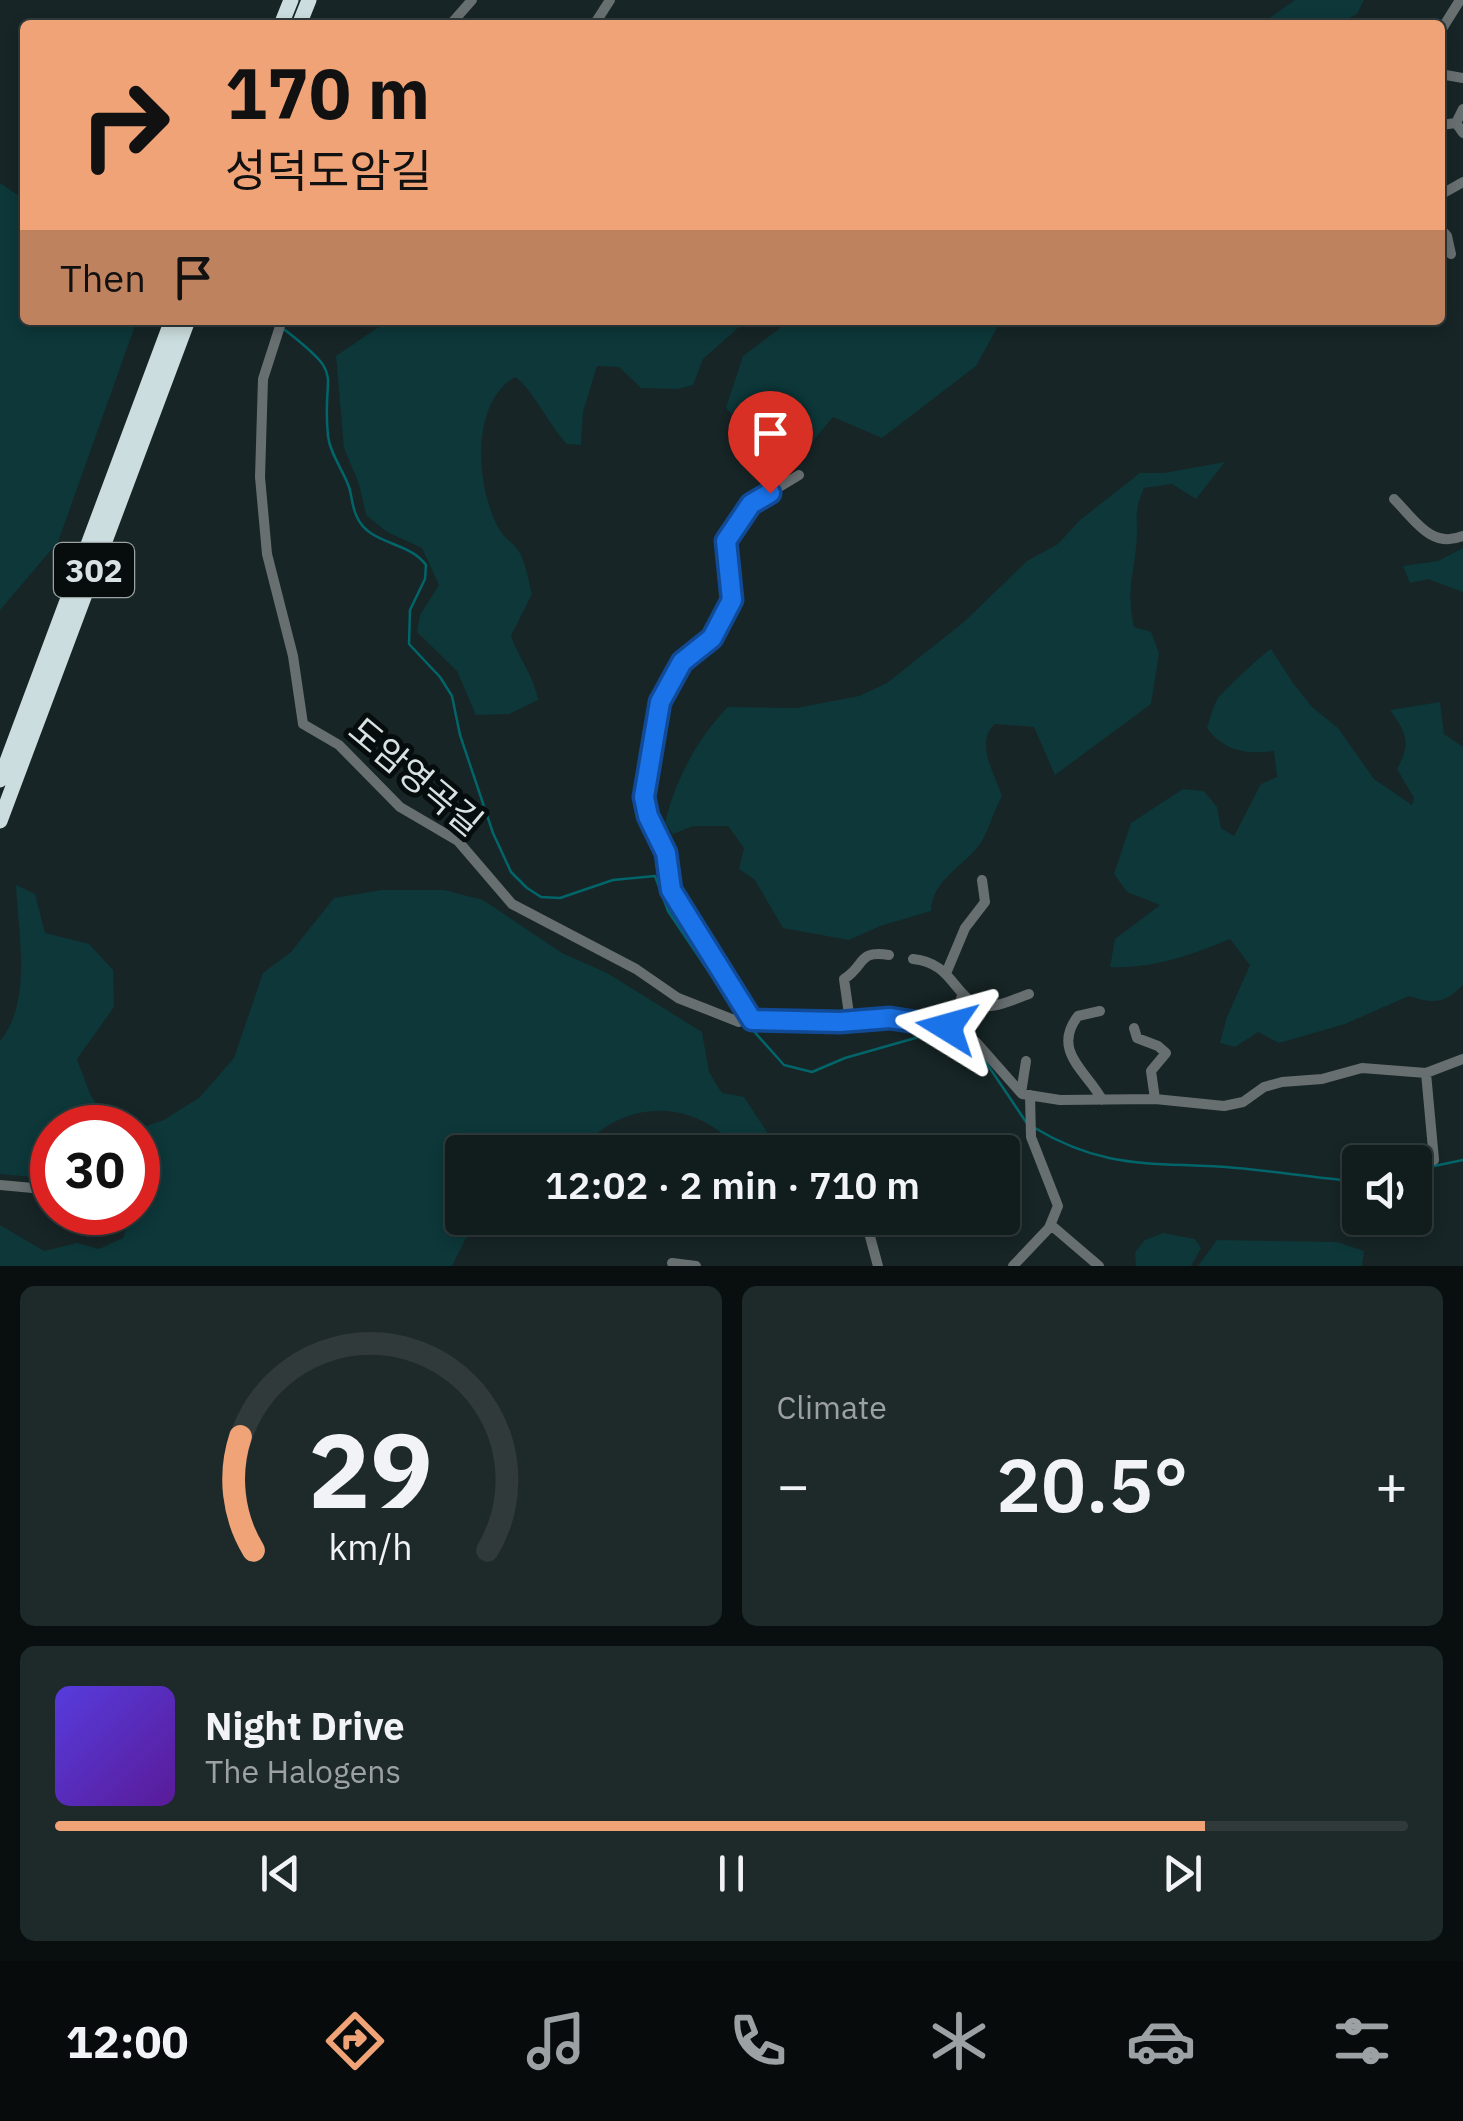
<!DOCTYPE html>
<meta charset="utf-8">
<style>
body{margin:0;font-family:"IBM Plex Sans","Noto Sans KR",sans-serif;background:#1e2929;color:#f1f3f6;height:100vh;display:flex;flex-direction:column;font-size:38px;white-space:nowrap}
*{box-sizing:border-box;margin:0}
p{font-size:32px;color:#9ca1a3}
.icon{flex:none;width:55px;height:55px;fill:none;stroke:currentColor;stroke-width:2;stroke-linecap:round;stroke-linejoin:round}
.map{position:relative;height:1266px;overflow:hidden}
.drawer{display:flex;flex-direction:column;gap:20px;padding:20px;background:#090f0f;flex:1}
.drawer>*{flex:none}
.guide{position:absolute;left:20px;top:20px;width:1425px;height:305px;border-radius:10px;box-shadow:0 5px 15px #0003,0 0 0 2px #303a3b;background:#efa377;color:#111;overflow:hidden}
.buttons{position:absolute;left:1342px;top:1145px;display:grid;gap:20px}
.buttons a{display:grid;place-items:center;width:90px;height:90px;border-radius:10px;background:#111c1c;box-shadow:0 5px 15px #0003,0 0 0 2px #303a3b;font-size:50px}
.speed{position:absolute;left:30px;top:1105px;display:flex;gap:20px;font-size:50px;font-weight:700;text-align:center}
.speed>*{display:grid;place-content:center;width:130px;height:130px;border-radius:50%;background:#111c1c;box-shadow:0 5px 15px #0003,0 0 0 2px #303a3b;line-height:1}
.speed .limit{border:15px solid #d22;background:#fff;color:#111}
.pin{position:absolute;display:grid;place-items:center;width:85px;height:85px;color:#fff;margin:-102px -42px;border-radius:50% 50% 50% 0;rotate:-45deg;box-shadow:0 0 10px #0007}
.pin .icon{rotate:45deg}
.me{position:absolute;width:110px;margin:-55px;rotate:278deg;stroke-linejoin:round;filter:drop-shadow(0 0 8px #0008)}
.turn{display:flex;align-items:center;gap:35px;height:210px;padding:0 40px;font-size:45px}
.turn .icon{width:130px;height:130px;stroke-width:2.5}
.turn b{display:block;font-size:70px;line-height:85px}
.then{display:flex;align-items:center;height:95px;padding:0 40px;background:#0003;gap:20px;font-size:38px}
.big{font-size:75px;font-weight:600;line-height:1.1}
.drawer .card{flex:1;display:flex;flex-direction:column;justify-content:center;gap:15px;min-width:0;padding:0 35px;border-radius:15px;background:#1e2929}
.drawer .dial{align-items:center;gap:0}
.dial svg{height:260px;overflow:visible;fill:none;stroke:#303a3b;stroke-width:7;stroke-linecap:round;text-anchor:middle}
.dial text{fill:#f1f3f6;stroke:none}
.song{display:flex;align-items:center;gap:30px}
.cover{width:120px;height:120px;border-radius:15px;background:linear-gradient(135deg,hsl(250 70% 55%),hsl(270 70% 35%))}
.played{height:10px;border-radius:5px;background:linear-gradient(90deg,#efa377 85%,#303a3b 85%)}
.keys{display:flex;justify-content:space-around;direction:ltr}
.heat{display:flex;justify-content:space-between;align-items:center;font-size:55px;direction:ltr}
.drawer .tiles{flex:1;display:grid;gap:20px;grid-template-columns:1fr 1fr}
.card:last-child{grid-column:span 2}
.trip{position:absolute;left:445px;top:1135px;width:575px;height:100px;border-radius:10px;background:#111c1c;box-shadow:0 5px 15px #0003,0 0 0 2px #303a3b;font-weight:600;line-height:100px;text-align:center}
.dock{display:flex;height:160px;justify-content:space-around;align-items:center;background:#070b0b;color:#9ca1a3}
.dock .icon{width:70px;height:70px}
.dock .selected{color:#efa377}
.dock b{font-size:45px;color:#f1f3f6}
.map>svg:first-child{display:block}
.green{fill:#0d3739}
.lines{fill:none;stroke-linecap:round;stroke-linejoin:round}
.stream{stroke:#01656a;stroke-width:2.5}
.minor{stroke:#686f70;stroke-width:10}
.highway{stroke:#cbddde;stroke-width:15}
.route-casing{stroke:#114b97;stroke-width:25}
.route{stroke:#1a73e8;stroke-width:18}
.labels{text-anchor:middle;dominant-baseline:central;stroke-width:10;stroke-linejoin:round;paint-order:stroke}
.shield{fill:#070d0d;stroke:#9aa2a2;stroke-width:2.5}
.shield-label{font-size:32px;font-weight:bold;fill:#d9e2e2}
.street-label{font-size:35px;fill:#d9e2e2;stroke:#070d0d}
</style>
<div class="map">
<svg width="1463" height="1266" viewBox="0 0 1463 1266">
<rect width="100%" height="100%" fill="#172526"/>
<path class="green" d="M1295 0H1364L1357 14 1343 21 1344 25H1237L1248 20 1264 22Z
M0 183 25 200V320H137L58 542 0 610Z
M389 320H747L703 359 693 385 678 389 641 388 619 367 597 366 583 412 581 445 567 444C550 427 530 385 515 377 470 403 476 486 498 527 502 536 512 542 518 550 526 562 528 580 532 594L511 636C519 659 534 676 538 700L509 714 476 715 457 671 417 632 420 615 439 585 422 548 387 532 366 515 359 484 344 448 336 356Z
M791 320H1008L997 328 976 366 882 438 833 417 802 454 784 442 757 443 726 408 743 356Z
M1225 462 1196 499 1172 484 1144 488C1135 509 1137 512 1137 533 1136 569 1125 588 1134 627L1151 632 1159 653 1151 704 1055 775 1034 727 995 724C974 742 995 774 1002 796 994 810 990 827 982 841 966 866 932 878 931 911L880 926 849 940 783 928 755 880 739 869 744 848 728 826H693L673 834 665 823C675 781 697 738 728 707L796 708 859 696 887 683 964 622 1027 561 1058 544 1080 520 1140 473H1164Z
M1463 548V592L1428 579 1410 583 1403 566 1438 561Z
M1271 649 1293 683 1312 707 1338 728 1374 779 1412 805 1414 798 1397 769C1411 744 1407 733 1390 710L1440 702 1444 734 1463 747V985C1444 1004 1434 1004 1409 996L1345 1024 1279 1043 1258 1032 1235 1047 1220 1043 1227 1017 1250 965 1230 939C1191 955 1153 969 1110 967L1115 939 1160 905 1127 892 1114 874 1131 823 1183 789 1204 791 1217 807 1221 828 1234 836 1261 784 1277 777 1274 751C1247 755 1224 751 1207 728 1210 719 1213 706 1218 698 1223 691 1265 652 1271 649Z
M16 885 35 894 45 933 89 944 113 970 114 1007 77 1059 90 1094 111 1127 52 1128V1179L0 1174V1041C33 1001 18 933 16 885Z
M382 890H444L483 900 562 953 607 973 702 1032 709 1072 722 1093 744 1097 780 1152H740C697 1097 622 1097 579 1152H462V1218H547L545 1222 466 1238 452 1266H0V1225L44 1251 77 1243 99 1249 123 1238 129 1222 116 1213 138 1212V1129L164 1120 200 1097 234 1058 263 973 291 952 334 898Z
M1163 1233 1195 1239 1201 1248 1191 1266H1136L1135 1252 1145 1240Z
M1217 1240 1337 1242 1364 1251 1362 1266H1198Z"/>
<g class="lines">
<path class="stream" d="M285 330C348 379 321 368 328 436 330 454 343 470 349 487 352 496 352 508 357 517 369 545 409 541 426 565L425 579 410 610 409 644 440 677 452 696 460 735 493 833 511 872 527 888 541 897 560 898 613 880 655 876 668 911 734 1009 784 1065 812 1072 845 1058 926 1035 959 1039 975 1049
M981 1055 1026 1122
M1033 1127C1108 1172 1154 1161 1236 1168 1277 1171 1319 1179 1360 1181
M1415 1170 1463 1160"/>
<path class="minor" d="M450 25 472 0
M594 25 610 0
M1440 32 1460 0
M1440 74 1463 78
M1463 109 1456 123 1463 133
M1440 125 1456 123
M1440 195 1463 182
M1440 228 1447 236 1451 254
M282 320 263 379 260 477 267 554 293 656 303 724 339 745 400 807 458 841 512 904 636 969 678 998 739 1022
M799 475 751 504 725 541 732 599 711 638 673 675 661 702 644 797 648 816 667 853 671 890 752 1020 840 1022 890 1018 954 1028 976 1042 1022 1094 1060 1100 1155 1099 1224 1106 1243 1102 1264 1087 1282 1082 1322 1079 1362 1068 1426 1073 1463 1059
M1394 499C1415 520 1431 549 1463 536
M913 959C958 963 954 1008 991 1006 1004 1005 1017 998 1029 994
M947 971 965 928 985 902 982 880
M1100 1011 1078 1016C1050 1052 1090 1074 1102 1100
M850 1021 844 979C866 965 857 950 889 955
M954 1028 962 995
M1134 1028 1137 1038 1158 1046 1166 1053 1151 1071 1155 1099
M1426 1073 1434 1160
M1021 1093 1026 1061
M0 1185 33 1188 48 1183
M865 1218 878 1266
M1051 1225 1099 1266
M672 1263 696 1266
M1013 1266 1049 1228 1058 1206 1031 1137 1030 1095"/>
<path class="highway" d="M281 25 291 0
M299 25 309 0
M0 780 172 320
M0 821 188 320"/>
</g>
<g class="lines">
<defs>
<path id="route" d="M770 493 751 504 726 541 732 600 712 638 682 662 660 702 644 797 648 816 666 853 671 890 752 1020 840 1022 890 1018 947 1027"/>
</defs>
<use href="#route" class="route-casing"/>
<use href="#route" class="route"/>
</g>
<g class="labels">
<rect class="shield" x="54" y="543" width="80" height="54" rx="8"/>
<g class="shield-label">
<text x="94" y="570">302</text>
</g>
<g class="street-label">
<text transform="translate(416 776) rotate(40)">도암영곡길</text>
</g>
</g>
</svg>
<div class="buttons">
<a><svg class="icon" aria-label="sound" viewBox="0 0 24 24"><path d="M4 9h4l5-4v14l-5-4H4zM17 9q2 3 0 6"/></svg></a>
</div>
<div class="speed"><div class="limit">30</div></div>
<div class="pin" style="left:770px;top:493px;background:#d93025"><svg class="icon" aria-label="arrive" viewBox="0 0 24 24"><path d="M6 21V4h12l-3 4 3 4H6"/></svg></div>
<svg class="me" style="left:947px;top:1027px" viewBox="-20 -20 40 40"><path d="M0-17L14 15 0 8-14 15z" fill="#1a73e8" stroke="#fff" stroke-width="4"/></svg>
<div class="trip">12:02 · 2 min · 710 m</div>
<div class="guide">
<div class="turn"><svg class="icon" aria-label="right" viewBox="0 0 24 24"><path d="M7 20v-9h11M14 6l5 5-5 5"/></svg><div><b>170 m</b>성덕도암길</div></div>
<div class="then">Then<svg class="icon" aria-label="arrive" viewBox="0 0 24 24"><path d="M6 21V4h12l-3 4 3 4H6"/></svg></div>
</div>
</div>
<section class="drawer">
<div class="tiles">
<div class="card dial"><svg viewBox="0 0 100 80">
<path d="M14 69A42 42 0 1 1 86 69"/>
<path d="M14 69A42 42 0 0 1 10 34" stroke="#efa377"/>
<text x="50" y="56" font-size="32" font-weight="700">29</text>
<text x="50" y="72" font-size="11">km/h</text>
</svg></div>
<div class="card"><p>Climate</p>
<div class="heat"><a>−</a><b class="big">20.5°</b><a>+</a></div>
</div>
<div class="card">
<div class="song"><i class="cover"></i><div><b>Night Drive</b><p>The Halogens</p></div></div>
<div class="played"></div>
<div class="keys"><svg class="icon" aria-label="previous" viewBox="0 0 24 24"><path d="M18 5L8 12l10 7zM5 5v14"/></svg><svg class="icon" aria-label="pause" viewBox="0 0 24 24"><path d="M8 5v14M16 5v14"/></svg><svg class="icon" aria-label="next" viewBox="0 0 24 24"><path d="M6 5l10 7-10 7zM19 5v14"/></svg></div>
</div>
</div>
</section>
<nav class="dock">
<b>12:00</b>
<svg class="icon selected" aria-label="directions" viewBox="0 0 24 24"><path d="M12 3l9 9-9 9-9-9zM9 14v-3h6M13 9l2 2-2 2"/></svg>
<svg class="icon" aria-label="music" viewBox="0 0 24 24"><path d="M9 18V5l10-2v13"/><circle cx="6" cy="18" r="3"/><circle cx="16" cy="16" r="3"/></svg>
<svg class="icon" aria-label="phone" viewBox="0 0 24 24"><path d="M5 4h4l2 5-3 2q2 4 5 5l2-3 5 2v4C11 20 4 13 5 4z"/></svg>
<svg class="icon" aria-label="climate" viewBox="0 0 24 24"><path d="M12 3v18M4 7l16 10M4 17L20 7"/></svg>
<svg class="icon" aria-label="car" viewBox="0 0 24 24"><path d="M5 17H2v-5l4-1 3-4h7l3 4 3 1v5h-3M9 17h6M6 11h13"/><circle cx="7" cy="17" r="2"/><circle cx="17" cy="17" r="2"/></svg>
<svg class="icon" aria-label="filters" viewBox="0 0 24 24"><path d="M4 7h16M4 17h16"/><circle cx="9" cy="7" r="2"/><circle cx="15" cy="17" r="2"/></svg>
</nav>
